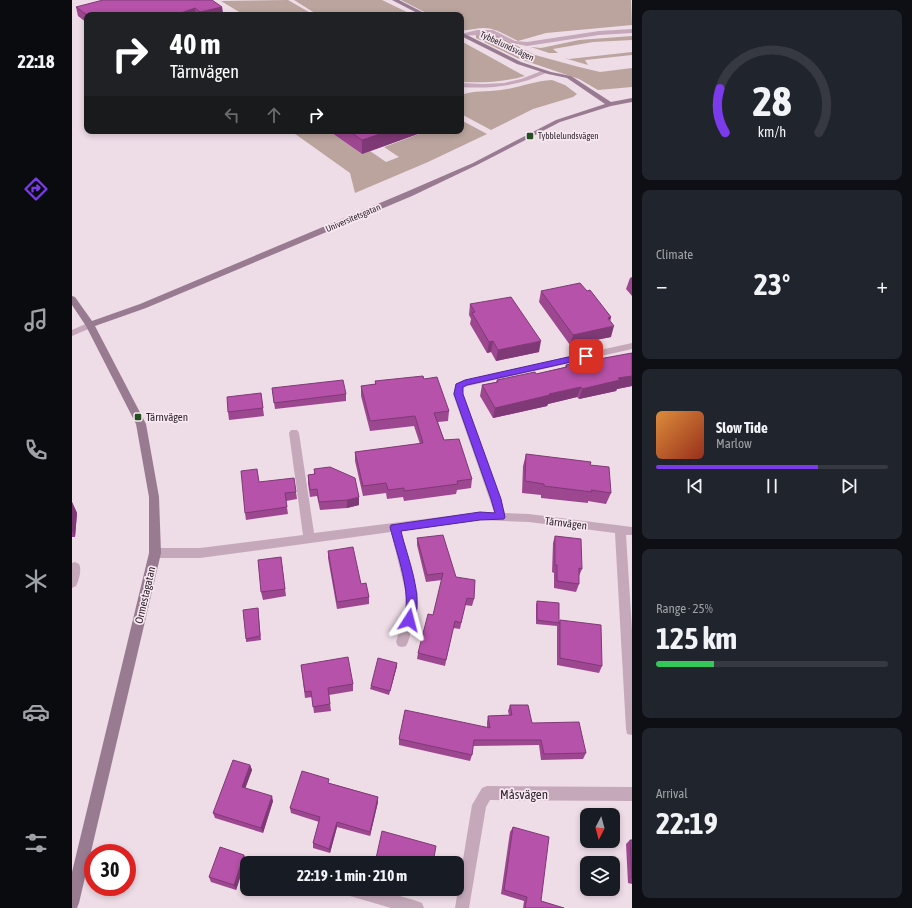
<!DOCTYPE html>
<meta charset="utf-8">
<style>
body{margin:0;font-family:"Asap Condensed",sans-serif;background:#20242c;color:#f1f3f6;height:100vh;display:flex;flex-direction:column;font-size:15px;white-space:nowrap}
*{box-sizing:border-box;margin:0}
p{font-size:13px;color:#9ea1a6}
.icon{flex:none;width:22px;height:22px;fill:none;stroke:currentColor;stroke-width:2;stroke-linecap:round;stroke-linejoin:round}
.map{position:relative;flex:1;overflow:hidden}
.drawer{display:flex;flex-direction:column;gap:10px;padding:10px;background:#0d0f14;width:280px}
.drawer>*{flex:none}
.guide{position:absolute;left:12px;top:12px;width:380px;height:122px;border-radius:8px;box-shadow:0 2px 6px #0003;background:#202124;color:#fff;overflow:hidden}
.needle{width:26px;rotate:186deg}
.buttons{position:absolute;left:508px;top:808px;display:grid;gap:8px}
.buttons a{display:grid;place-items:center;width:40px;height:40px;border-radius:8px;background:#171b24;box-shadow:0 2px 6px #0003;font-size:20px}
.speed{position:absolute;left:12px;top:844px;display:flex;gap:8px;font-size:20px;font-weight:700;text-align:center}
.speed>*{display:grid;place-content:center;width:52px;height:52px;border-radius:50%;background:#171b24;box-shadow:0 2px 6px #0003;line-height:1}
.speed .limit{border:6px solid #d22;background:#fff;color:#111}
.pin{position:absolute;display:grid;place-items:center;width:34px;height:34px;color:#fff;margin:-17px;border-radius:8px;box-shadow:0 2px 6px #0006}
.me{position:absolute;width:44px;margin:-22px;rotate:9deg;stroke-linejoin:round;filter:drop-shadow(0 0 3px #0008)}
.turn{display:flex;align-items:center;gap:14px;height:84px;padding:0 20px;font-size:18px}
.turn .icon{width:52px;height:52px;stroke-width:2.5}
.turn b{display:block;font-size:28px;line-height:34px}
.lanes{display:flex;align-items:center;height:38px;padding:0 20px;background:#0003;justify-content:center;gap:20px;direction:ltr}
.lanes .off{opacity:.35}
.big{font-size:30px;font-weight:700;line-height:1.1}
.drawer .widget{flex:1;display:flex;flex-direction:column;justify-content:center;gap:6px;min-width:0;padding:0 14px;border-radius:8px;background:#20242c}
.drawer .dial{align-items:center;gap:0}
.dial svg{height:104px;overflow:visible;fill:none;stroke:#363941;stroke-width:7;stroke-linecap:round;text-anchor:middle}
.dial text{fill:#f1f3f6;stroke:none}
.song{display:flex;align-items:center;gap:12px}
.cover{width:48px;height:48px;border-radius:6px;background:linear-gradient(135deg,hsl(30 70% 55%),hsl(10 70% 35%))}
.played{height:4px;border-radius:2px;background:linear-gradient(90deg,#7c3aed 70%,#363941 70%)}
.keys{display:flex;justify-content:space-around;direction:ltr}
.heat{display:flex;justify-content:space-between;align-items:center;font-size:22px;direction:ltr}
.charge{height:6px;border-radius:3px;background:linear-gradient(90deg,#34c759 25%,#363941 0)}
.trip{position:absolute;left:168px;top:856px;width:224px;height:40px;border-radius:8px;background:#171b24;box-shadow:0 2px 6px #0003;font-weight:700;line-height:40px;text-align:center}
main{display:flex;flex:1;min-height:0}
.dock{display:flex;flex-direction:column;width:72px;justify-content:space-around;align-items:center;background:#090b0e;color:#9ea1a6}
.dock .icon{width:28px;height:28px}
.dock .selected{color:#7c3aed}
.dock b{font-size:18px;color:#f1f3f6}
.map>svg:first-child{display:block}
.green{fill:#bba49e}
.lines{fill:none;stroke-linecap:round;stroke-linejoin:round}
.lane{fill:#c5a9bb;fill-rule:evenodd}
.street{fill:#c5a9bb;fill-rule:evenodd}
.secondary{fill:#987b91;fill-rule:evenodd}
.wall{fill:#9d4791}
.shaded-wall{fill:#7f3976}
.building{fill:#b652a9;stroke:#7f3976}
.route{fill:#7c3aed;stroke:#51269a}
.poi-dot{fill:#254f23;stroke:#f7e7f0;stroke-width:1.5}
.labels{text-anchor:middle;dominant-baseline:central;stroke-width:3.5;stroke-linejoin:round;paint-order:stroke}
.far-street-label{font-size:9px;fill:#332831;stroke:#f7e7f0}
.far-poi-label{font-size:9px;fill:#332831;stroke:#f7e7f0;text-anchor:start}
.poi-label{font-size:11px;fill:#332831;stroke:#f7e7f0;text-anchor:start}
.street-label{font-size:11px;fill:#332831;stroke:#f7e7f0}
.near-street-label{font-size:13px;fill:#332831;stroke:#f7e7f0}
</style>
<main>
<nav class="dock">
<b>22:18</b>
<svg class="icon selected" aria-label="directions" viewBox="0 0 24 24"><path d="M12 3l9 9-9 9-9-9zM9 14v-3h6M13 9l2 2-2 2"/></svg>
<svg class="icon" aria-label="music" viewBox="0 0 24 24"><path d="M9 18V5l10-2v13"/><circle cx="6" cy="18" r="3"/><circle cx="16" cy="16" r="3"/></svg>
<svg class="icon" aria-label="phone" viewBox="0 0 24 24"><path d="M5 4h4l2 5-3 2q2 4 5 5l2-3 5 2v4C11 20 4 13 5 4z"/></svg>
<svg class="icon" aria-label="climate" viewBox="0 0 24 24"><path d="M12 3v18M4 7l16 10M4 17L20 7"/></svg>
<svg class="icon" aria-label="car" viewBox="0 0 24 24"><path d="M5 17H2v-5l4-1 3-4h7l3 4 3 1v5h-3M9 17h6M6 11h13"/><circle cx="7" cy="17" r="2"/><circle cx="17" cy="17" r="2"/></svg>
<svg class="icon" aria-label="filters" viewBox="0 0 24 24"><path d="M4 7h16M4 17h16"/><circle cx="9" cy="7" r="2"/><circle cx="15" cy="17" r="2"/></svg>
</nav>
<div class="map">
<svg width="560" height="908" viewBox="0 0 560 908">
<rect width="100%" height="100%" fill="#eedce7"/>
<path class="green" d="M216 0 242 15H172L149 1Z
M222 0H310L341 15H246Z
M329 0H559L560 25 474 33 446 41C435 36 424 28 412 28 404 28 397 31 389 30V15H358Z
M411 32 422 34 463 55 507 67 528 72 560 68V87L526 90 507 79 445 58 404 38V34Z
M560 36V40L521 42 481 49 486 53H477L459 47 469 48 507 40Z
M389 41 447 73 453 76C432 82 411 83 389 82Z
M560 52V55L513 60 516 65 492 58 497 59Z
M480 80 493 85 505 94 501 97 461 109 419 130 389 114V95C402 90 415 92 429 90 446 88 462 81 480 80Z
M389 120 415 134 356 162 283 193 278 173 219 131H257L290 154 298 151 314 162 327 157 312 147 355 131H389Z"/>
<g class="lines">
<path class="lane" d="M560 29V33L527 35 455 46 440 43 420 34 389 36V34L405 30H421L443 41 455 42 527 31Z
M472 70 475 72 474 73C446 86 419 89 389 87V83L411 84 432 83 449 79Z
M3 562 7 564C10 570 7 580 4 586L0 588V563Z"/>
<path class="street" d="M18 322 21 323 22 325 21 327 0 336V330Z
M560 343V349L396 386 391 388V394L433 513 457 514 560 527V535H554L560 630V735L555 734 554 729 543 533 457 522 408 520 329 531 346 594V608L336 642 334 646 330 647 326 646 324 642 334 608V594L319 532 128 558H83L79 556 77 553 79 550 83 548H128L231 535 217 433 219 430H225L227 433 242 533 408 512H422L381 394 384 384 393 380Z
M415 786 560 787V801L418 800 414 807 397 908H383L400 805 410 788Z
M271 889H304L345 901 350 903 352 908H319L278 896 273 894Z"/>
<path class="secondary" d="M320 0H327L356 15H349Z
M389 32 449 62 479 72 499 76 539 102 560 98V102L539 106 488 122 405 165 340 196 74 308 23 326 74 424 87 497 89 553 7 903 5 908H0V872L77 553V497L64 424 14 326 0 305V296L3 297 20 321 68 304 334 192 401 163 484 120 533 104 495 78 476 74 445 64 389 36Z"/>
</g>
<path class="wall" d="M4 7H150L151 15H15V23L6 16Z
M257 131H354L290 154Z
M560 277V296L554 289 558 278Z
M469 291H515L539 317 538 321 539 337 498 345 467 302Z
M398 304 467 352 424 361 419 352 415 353 398 324 399 319 397 315Z
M560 353V386L545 389 544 391 507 399 505 397 476 404 475 406 421 418 408 396 410 385 424 382 425 380 464 374 493 367 494 365Z
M352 379 377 411 376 421 366 422 372 440 400 479 399 488 385 490 384 494 332 501 331 497 315 499 314 493 291 496 283 461V452L348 444 342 426 298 431 289 396V386L303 384V381Z
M200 388 274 394V401L203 409Z
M189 393 192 416 157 420 156 412Z
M454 454 518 465 539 493 534 504 516 501V503L469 498V495L450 493 451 466Z
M242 469 287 505 275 508 248 510 245 496 238 497 236 483V475L242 474Z
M187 482 224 492 225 499 214 501 216 514 174 520 173 513Z
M0 502 5 513 3 537H0Z
M483 536 510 569 507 576V584L504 592 482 588V573L480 572 481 543Z
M345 538 384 577 402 599 400 606 393 605 388 629 381 628 373 666 345 659 346 653 361 615 370 580 354 582 345 545Z
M256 551 289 584 297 597V604L265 609 256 558Z
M209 557 214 596 191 600 189 592Z
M465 601 487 622 488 620 530 666 527 673 485 665V626L464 624V605Z
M186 608 189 640 174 642V639Z
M229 665 281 684V691L257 695 259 711 242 713 240 697 233 698Z
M325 666 317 695 298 689 299 686Z
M438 705 460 723 514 753 511 759 469 760 467 745 401 746 400 755 398 761 327 745V739L415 728V722L416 716 437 715 436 711Z
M178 765 180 770 173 788 201 801 191 833 143 818 141 813Z
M257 783 306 797V802L298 836 265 827 258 853 241 848V843L247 822 219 813 218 808Z
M441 827 469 901 492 908H451L452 901 429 894 438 832Z
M558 840H560V884L556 883 554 844Z
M174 860 164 890 139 882 137 877Z"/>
<path class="shaded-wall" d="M150 7 151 15H128V12Z
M123 8 124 15H103Z
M317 131H354L290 154V140Z
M539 317 536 327 542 326 539 337 498 345 501 335 536 318Z
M421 341 419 352 415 353 417 342Z
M469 341 467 352 424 361 426 350Z
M560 376V386L545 389 544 391 507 399 510 389 546 378Z
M509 387 505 397 476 404 475 406 421 418 423 408 477 394Z
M287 497V505L275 508V500Z
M0 502 5 513 3 537 0 530Z
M325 663V666L317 695Z
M178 765 180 770 172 792 170 787Z
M200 796 201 801 191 833 189 828Z
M306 797V802L298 836V832Z
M265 822V827L258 853 257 849Z
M172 855 174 860 164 890 162 885Z"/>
<path class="building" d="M31 0H140L150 7 128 12 123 8 103 15H15L4 7Z
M277 131H317L290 140Z
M508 283 515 291 518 290 539 317 536 318 542 326 501 335 469 291Z
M439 297 469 341 426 350 421 341 417 342 400 313 403 312 398 304Z
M560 353V376L546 378 548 380 510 389 509 387 477 394 478 395 423 408 410 385 426 382 425 380 463 372 464 374 495 367 494 365Z
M351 376 352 379 365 377 377 411 362 413 372 440 387 439 400 479 385 481 386 484 332 491V488L316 490 314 483 291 486 283 452 351 443 343 416 298 421 289 386 304 384 303 381Z
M271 380 274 394 202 403 200 388Z
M189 393 191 408 156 412 155 397Z
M454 454 519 462 518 465 537 467 539 493 519 490 520 492 472 486V484L453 481Z
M258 467 283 478 287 497 275 500 247 502 245 489 238 490 236 475 243 474 242 469Z
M185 469 187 482 222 478 224 492 213 493 215 507 173 513 169 471Z
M371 535 384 577 403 580 402 599 395 598 389 623 383 621 374 660 346 653 356 614 361 615 371 573 355 575 345 538Z
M483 536 509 539 510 569 507 568V584L485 581V565H483Z
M281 547 289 584 294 583 297 597 265 602 256 551Z
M209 557 213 589 189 592 186 560Z
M465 601 487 603V623L465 620Z
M186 608 188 636 174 639 171 610Z
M488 620 529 625 530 666 488 658Z
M276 657 281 684 256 688 258 704 241 707 239 691 233 692 229 665Z
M306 658 325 663 318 691 299 686Z
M438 705H456L460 723 507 722 514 753 472 754 469 740H402L400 755 327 739 333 710 418 728 416 716 440 715Z
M161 760 178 765 170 787 200 796 189 828 141 813Z
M230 771 257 779 256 783 306 797 298 832 265 822 257 849 241 843 248 817 218 808Z
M441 827 477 837 469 901 492 908H453L455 897 432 890Z
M310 831 364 846 361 863H303Z
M558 840H560V879Z
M148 847 172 855 162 885 137 877Z"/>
<path class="route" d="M514 353 517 354V358L395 385 391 387V394L429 499 433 517 432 519 408 520 329 531C335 557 353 598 341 623L337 624 333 623 332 620C340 592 325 555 318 527L319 525 408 512 423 513 419 499 382 394 384 384 393 380Z"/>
<g class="poi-dot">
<rect x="454" y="132" width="8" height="8" rx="2"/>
<rect x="62" y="413" width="8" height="8" rx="2"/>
</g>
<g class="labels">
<g class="far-street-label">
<text transform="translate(435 46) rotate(25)">Tybbelundsvägen</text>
<text transform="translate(281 218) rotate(-23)">Universitetsgatan</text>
</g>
<g class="far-poi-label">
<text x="466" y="136">Tybblelundsvägen</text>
</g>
<g class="poi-label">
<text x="74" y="417">Tärnvägen</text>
</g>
<g class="street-label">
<text transform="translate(494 523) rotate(7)">Tärnvägen</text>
<text transform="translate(73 595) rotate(-77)">Ormestagatan</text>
</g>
<g class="near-street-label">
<text x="452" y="794">Måsvägen</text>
</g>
</g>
</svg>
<div class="buttons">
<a><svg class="needle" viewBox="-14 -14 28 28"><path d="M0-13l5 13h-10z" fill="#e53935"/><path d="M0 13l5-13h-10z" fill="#9ea1a6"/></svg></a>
<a><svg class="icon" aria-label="layers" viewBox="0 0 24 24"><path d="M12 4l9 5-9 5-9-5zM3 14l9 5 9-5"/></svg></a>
</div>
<div class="speed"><div class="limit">30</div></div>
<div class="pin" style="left:514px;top:356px;background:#d93025"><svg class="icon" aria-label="arrive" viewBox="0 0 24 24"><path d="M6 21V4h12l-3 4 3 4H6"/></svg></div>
<svg class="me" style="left:337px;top:620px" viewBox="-20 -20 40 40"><path d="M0-17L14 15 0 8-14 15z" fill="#7c3aed" stroke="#fff" stroke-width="4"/></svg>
<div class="trip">22:19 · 1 min · 210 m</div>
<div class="guide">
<div class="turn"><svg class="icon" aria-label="right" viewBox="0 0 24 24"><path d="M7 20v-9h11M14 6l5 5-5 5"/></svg><div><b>40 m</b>Tärnvägen</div></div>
<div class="lanes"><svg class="icon off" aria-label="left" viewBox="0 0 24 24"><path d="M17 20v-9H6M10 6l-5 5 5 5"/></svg><svg class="icon off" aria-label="ahead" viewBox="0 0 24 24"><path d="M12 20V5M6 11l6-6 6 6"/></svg><svg class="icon" aria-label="right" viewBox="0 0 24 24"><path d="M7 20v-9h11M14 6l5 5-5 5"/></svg></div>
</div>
</div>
<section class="drawer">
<div class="widget dial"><svg viewBox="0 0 100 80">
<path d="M14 69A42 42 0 1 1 86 69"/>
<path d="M14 69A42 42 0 0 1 10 35" stroke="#7c3aed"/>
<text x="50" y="56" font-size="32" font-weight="700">28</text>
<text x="50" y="72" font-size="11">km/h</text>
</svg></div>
<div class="widget"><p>Climate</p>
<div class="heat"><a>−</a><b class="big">23°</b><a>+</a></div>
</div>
<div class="widget">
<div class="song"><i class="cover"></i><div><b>Slow Tide</b><p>Marlow</p></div></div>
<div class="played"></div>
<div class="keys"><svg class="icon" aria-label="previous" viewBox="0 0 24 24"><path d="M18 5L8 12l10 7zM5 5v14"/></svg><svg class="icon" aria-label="pause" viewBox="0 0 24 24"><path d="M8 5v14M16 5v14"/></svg><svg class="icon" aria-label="next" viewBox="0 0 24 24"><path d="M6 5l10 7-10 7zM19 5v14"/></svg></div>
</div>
<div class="widget"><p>Range · 25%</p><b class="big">125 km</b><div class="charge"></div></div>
<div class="widget"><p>Arrival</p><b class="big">22:19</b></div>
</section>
</main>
